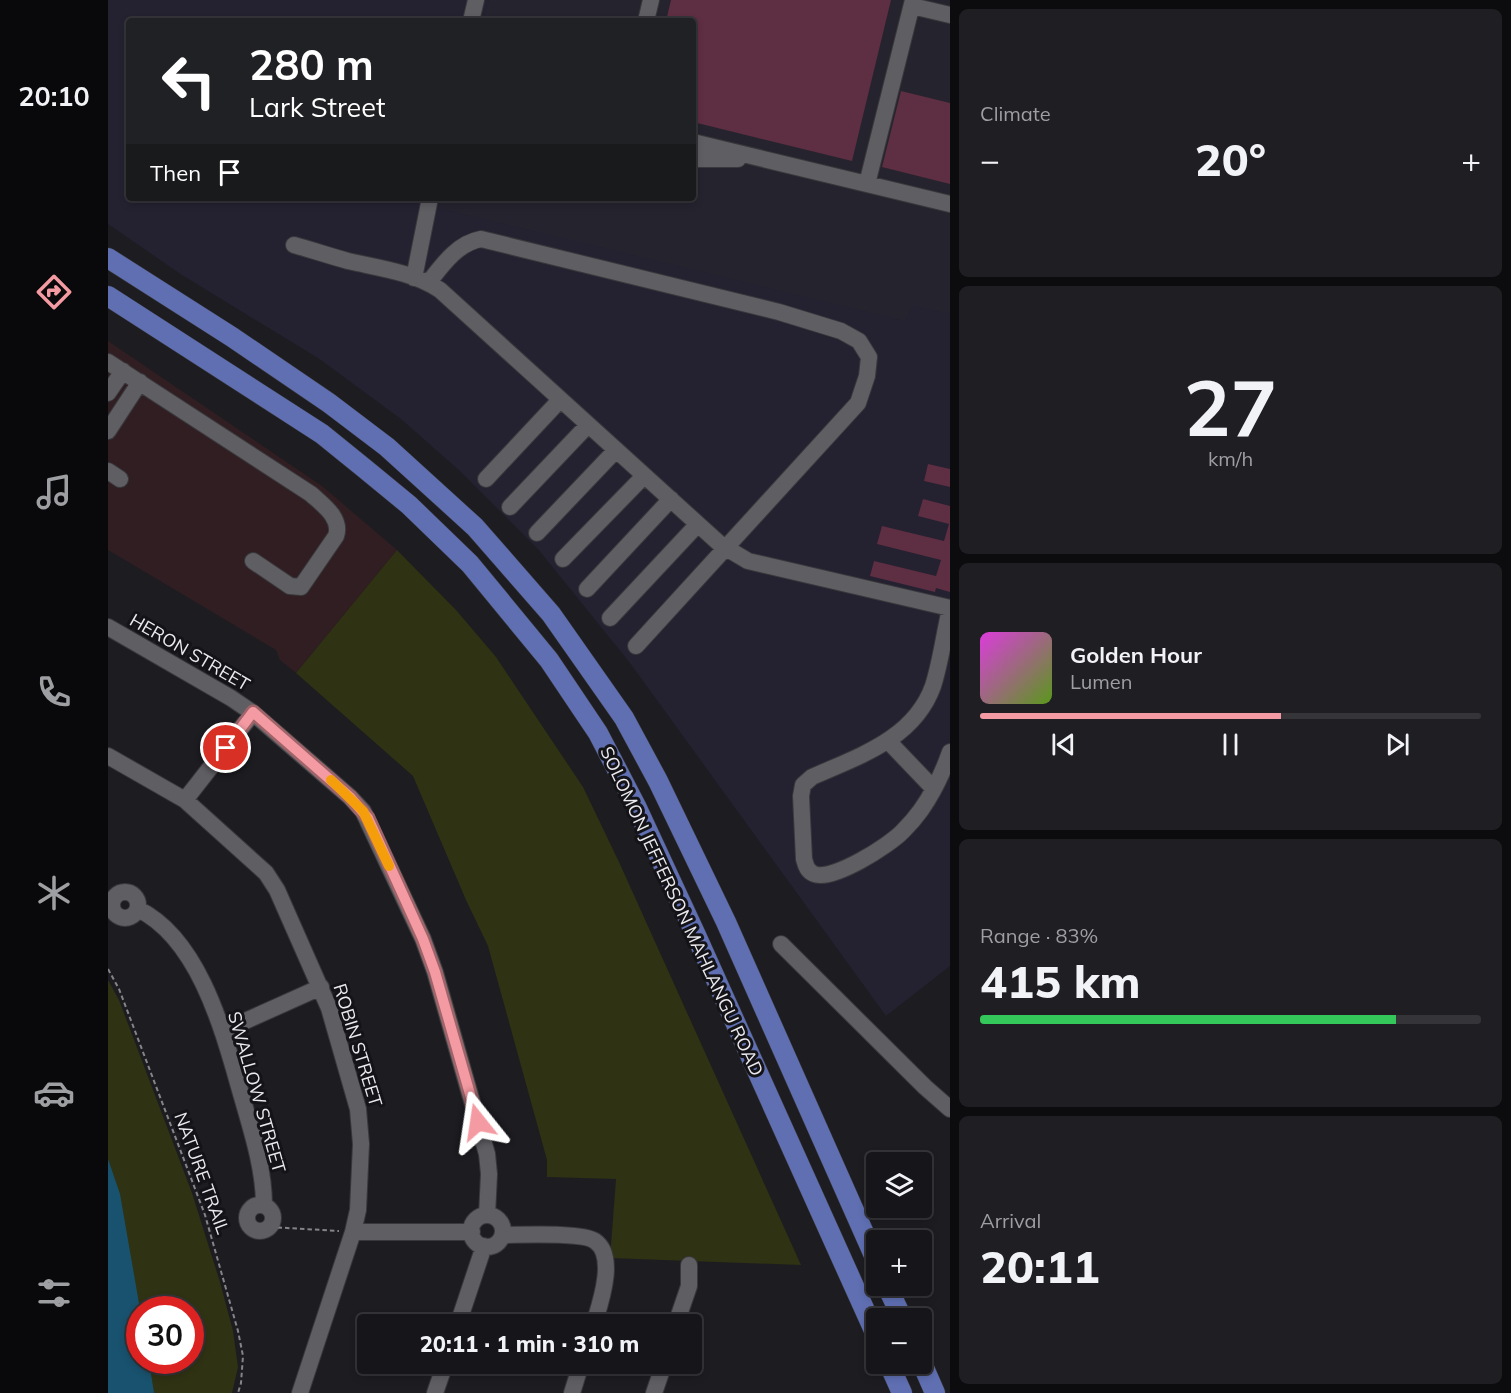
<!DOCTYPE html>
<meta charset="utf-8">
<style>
body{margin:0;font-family:Mulish,sans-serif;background:#1f1e22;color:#f1f3f6;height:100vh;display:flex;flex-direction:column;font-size:22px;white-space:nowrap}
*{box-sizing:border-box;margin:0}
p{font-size:20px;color:#9e9fa2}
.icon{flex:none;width:33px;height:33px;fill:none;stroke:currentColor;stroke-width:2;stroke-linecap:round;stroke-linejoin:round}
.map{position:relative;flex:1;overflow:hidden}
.details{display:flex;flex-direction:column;gap:9px;padding:9px;background:#0c0c0e;width:561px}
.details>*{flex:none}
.top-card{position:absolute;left:18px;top:18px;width:570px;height:183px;border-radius:6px;box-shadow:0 3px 9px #0003,0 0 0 2px #353438;background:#202124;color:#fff;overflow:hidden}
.buttons{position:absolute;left:758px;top:1152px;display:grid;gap:12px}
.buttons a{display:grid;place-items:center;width:66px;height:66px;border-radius:6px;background:#161519;box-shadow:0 3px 9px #0003,0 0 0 2px #353438;font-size:30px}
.speed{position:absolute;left:18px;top:1296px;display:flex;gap:12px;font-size:30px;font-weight:700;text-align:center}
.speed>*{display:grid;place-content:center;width:78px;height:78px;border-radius:50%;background:#161519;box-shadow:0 3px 9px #0003,0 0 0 2px #353438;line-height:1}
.speed .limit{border:9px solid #d22;background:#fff;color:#111}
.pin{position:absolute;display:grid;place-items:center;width:51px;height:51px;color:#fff;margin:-26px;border:3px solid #fff;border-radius:50%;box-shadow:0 2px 6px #0007}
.me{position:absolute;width:66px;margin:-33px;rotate:345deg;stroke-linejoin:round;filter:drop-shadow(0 0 4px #0008)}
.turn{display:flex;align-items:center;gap:21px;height:126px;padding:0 24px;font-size:27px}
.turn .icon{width:78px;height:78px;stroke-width:2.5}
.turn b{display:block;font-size:42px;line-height:51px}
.then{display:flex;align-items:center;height:57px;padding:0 24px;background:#0003;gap:12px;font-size:22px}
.big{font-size:45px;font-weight:800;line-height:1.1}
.details .tile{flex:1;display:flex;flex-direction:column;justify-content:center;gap:9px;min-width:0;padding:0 21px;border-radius:9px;background:#1f1e22}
.details .dial{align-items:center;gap:0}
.dial b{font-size:78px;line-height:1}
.song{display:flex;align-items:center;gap:18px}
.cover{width:72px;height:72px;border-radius:9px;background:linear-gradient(135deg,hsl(300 70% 55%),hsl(90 70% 35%))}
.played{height:6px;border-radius:3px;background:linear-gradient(90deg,#f49aa2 60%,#353438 60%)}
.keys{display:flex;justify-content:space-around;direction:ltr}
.heat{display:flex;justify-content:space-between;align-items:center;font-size:33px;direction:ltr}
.charge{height:9px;border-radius:4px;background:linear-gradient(90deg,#34c759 83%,#353438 0)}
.trip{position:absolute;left:249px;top:1314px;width:345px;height:60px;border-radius:6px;background:#161519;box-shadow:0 3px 9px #0003,0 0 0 2px #353438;font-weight:800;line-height:60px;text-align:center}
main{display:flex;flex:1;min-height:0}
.dock{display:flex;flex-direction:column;width:108px;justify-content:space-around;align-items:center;background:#09080a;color:#9e9fa2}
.dock .icon{width:42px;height:42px}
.dock .active{color:#f49aa2}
.dock b{font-size:27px;color:#f1f3f6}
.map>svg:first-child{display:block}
.commercial{fill:#301e22}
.industrial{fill:#242131;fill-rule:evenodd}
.built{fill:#25232e}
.green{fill:#2f3213;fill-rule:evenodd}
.water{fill:#19526e}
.building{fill:#5e2e42}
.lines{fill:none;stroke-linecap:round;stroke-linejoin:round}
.minor-casing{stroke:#39393c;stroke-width:18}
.major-casing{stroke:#39393c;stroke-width:21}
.path{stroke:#858489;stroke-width:2;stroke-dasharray:4.5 3;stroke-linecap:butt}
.minor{stroke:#5e5e63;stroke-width:16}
.major{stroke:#5f6fb2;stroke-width:20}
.route-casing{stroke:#9f6469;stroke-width:15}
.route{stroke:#f49aa2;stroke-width:10}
.slow{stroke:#f59e0b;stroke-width:10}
.labels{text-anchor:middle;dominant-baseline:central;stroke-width:6;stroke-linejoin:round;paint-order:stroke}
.street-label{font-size:18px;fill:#ebeaee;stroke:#141317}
</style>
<main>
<nav class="dock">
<b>20:10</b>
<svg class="icon active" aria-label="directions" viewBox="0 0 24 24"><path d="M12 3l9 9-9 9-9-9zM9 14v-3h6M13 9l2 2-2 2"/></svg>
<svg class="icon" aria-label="music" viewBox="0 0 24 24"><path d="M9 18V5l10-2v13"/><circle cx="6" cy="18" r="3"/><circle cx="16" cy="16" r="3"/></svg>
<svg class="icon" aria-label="phone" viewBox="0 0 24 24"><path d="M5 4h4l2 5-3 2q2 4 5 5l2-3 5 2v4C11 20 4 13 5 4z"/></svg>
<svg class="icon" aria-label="climate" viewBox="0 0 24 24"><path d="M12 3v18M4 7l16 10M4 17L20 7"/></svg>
<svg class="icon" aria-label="car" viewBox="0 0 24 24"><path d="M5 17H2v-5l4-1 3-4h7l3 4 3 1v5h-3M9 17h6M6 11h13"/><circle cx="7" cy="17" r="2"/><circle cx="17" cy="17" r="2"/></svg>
<svg class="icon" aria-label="filters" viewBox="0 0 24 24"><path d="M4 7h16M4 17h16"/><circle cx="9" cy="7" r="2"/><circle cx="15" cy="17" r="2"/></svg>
</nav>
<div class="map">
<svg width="842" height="1393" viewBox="0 0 842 1393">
<rect width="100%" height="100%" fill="#1d1c21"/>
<path class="commercial" d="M0 341 214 486 289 550 188 673 172 660 168 650 0 550Z"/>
<path class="industrial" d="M0 0H842V966L778 1016 522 663 430 549 353 472 293 419 210 358 74 275 0 224ZM21 21H585V198H21Z"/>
<path class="built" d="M381 0H842V314L805 306 797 321 330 208 333 198H585V21H376Z"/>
<path class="green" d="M289 550 348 610 388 657 475 787 511 862 693 1265 502 1258 508 1179 439 1177V1160L380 946 358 900 305 776 188 673Z
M0 980 11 1000 84 1193 112 1282 125 1331 130 1367 124 1393H0ZM32 1310H82V1360H32Z"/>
<path class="water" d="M0 1159 12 1194 32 1309V1360L41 1361 46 1393H0Z"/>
<path class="building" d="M563 0H783L744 161 585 122V21H558Z
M793 91 842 103V184L774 167Z
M820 464 842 469V487L816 481Z
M815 499 842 506V592L828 588 827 592 762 576 766 561 828 576 833 560 769 544 774 526 836 541 841 524 810 516Z"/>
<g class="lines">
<defs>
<path id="minor" d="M804 6 842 15
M363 21 368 0
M538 21 543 0
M585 142 842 204
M585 159H630
M759 184 805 0
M186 245C204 250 222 256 240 261 270 268 305 272 332 290L613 545 640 561 842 608
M306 278 322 198
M321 282C335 264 350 243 373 239L671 312 733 331 751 341 761 357 759 376 750 403 528 646
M0 362 203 494C215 505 234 518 228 536L193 587 182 586 145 561
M0 393 15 371
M0 431 32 382
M0 471 12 479
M378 479 452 400
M402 507 480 425
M429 533 508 450
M455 559 536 476
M479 589 563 499
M842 609C836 634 833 661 825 686 806 739 751 756 704 777L695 785 693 796 696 859C698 866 699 871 706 874 724 882 782 845 795 831 801 825 808 817 813 810 825 793 835 772 842 752
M502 618 590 524
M0 627 123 698 145 713 242 797 255 811 315 939 327 972 379 1154 381 1174 379 1215
M781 742 825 788
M0 756 77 800 158 873 169 890 221 1008 250 1109 253 1144 250 1210 245 1232 192 1393
M77 800 145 713
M4 905a13 13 0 1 1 26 0a13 13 0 1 1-26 0Z
M30 909C93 940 116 1035 134 1097 144 1132 156 1169 156 1205
M673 944 817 1087 842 1109
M115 1031 213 987
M139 1218a13 13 0 1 1 26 0a13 13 0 1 1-26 0Z
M363 1231a16 16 0 1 1 32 0a16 16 0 1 1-32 0Z
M245 1232H364
M395 1235C413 1235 475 1232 487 1241 509 1256 492 1304 486 1324
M350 1324 376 1246
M568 1324 581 1286V1265
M327 1393 337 1364
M464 1393 473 1364
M546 1393 556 1364"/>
<path id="major" d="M0 258 124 337 221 403 279 447 367 527 443 614 516 718 550 781 618 922 768 1260
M0 296 214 434 256 468 301 505 362 564 441 660 490 733 528 806 587 933 768 1335
M779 1286 794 1318
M813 1361 827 1393
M781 1364 794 1393"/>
</defs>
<use href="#minor" class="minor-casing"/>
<use href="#major" class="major-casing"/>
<path class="path" d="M0 969 11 989 97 1215 130 1331 135 1356 133 1383 130 1393
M162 1227 231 1231"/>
<use href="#minor" class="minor"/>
<use href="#major" class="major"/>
</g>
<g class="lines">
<defs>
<path id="route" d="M118 748 145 712 242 797 260 818 315 939 327 972 370 1122"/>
</defs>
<use href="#route" class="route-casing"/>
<use href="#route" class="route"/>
<path class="slow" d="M223 780 255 811 281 866"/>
</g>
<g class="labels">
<g class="street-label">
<text transform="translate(82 652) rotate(30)">HERON STREET</text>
<text transform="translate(574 911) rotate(65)">SOLOMON JEFFERSON MAHLANGU ROAD</text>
<text transform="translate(250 1045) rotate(73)">ROBIN STREET</text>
<text transform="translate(149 1092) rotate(74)">SWALLOW STREET</text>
<text transform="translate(94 1173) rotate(70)">NATURE TRAIL</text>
</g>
</g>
</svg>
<div class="buttons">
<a><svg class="icon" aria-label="layers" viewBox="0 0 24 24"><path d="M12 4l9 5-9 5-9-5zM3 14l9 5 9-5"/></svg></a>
<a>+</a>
<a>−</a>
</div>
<div class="speed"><div class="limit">30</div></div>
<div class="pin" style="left:118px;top:748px;background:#d93025"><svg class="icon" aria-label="arrive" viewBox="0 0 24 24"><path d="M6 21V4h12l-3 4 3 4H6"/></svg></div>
<svg class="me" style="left:370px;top:1122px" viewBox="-20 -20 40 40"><path d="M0-17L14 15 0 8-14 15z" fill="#f49aa2" stroke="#fff" stroke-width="4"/></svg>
<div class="trip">20:11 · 1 min · 310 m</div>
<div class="top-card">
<div class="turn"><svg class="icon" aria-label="left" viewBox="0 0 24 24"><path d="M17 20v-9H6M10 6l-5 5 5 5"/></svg><div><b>280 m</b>Lark Street</div></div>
<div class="then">Then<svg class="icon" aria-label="arrive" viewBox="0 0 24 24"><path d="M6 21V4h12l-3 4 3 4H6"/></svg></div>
</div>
</div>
<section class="details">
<div class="tile"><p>Climate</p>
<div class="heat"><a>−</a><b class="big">20°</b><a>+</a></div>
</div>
<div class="tile dial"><b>27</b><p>km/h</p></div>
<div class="tile">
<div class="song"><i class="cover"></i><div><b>Golden Hour</b><p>Lumen</p></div></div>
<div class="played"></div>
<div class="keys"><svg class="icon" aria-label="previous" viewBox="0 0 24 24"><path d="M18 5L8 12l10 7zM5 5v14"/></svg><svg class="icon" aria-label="pause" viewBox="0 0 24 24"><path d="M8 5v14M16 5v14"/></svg><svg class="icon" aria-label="next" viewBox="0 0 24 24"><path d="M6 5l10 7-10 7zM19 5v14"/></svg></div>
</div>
<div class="tile"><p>Range · 83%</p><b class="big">415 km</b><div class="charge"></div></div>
<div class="tile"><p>Arrival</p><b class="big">20:11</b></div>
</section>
</main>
